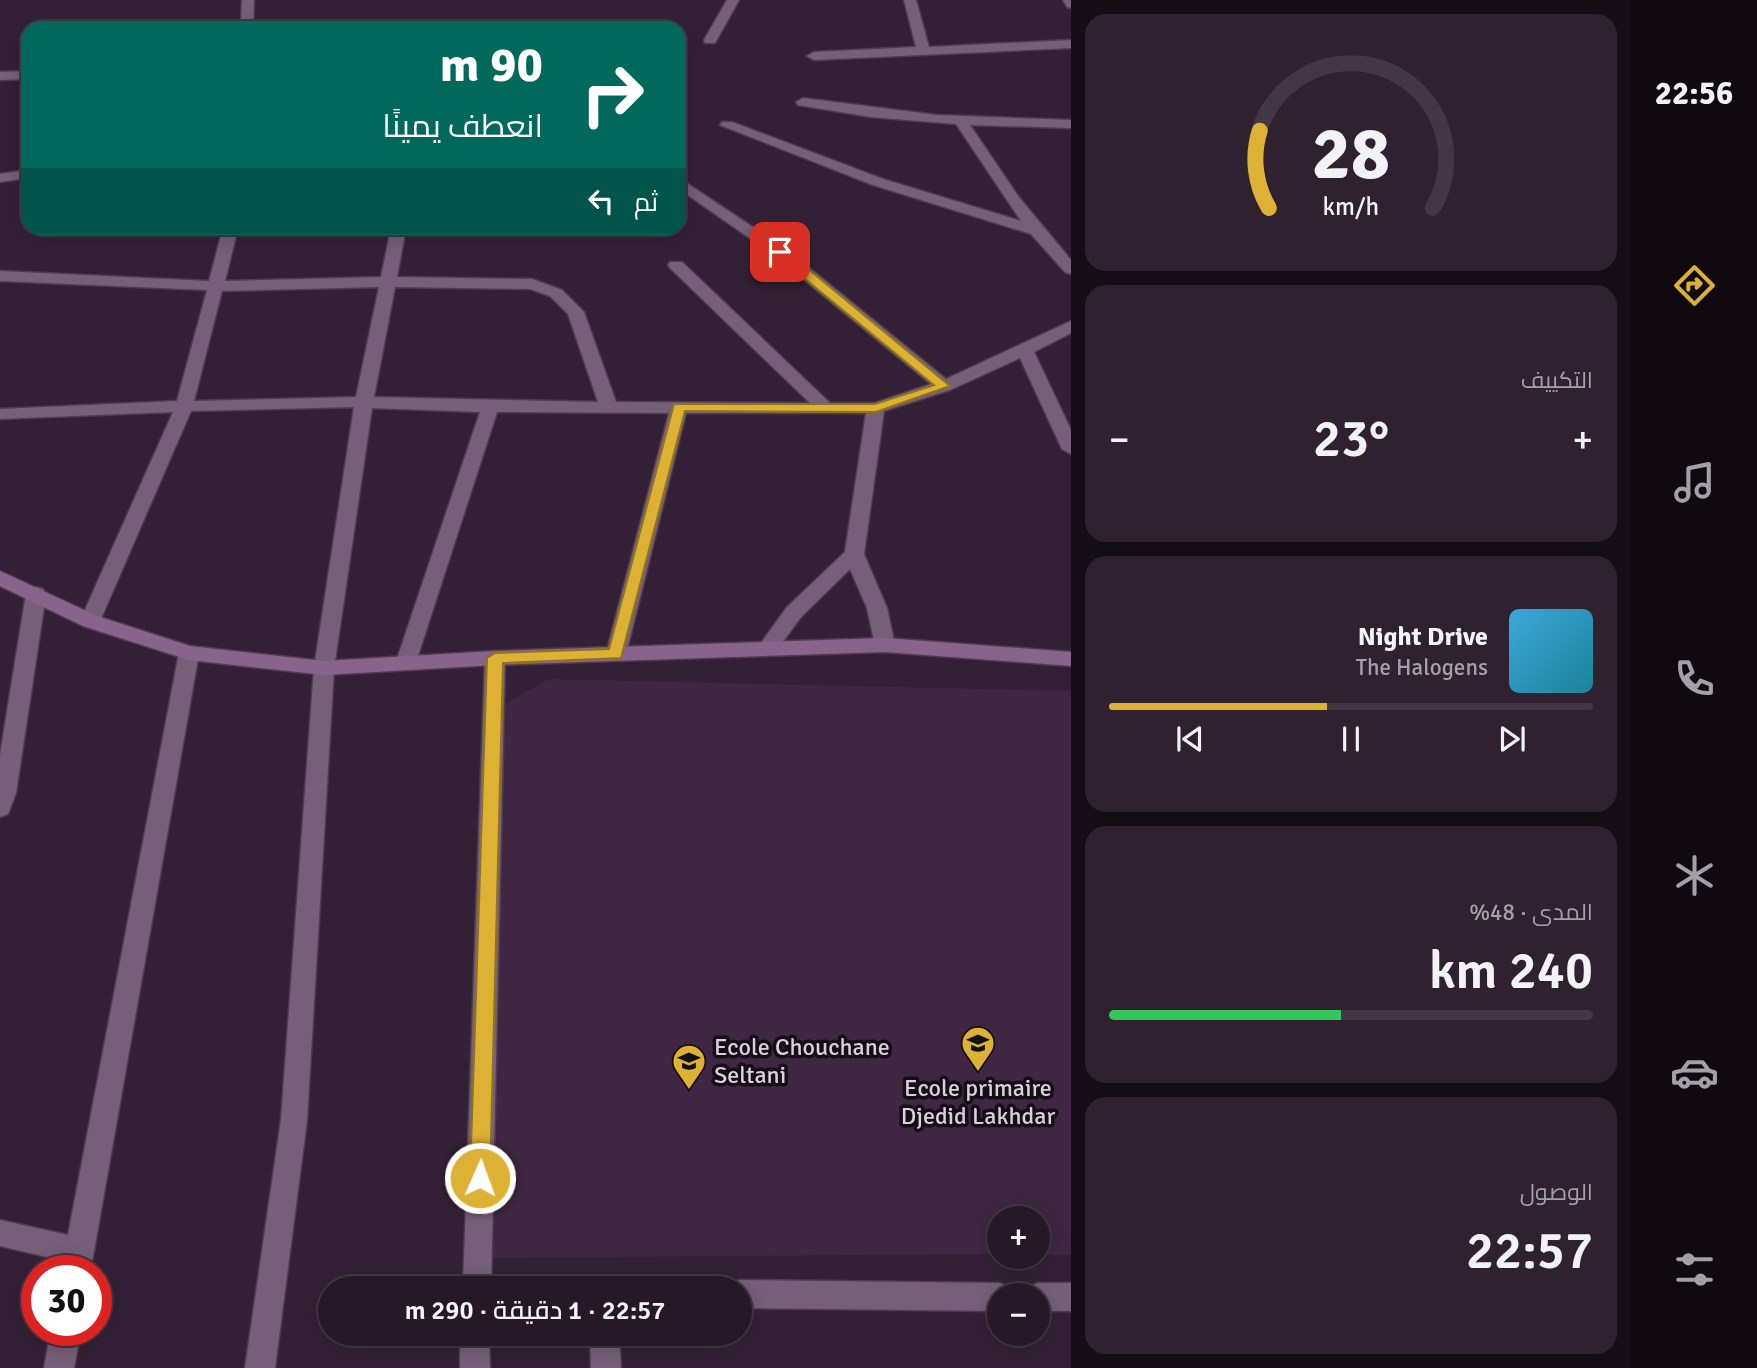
<!DOCTYPE html>
<html lang="ar">
<meta charset="utf-8">
<style>
body{margin:0;font-family:Signika,Cairo,sans-serif;background:#2f2130;color:#f1f3f6;direction:rtl;height:100vh;display:flex;flex-direction:column;font-size:26px;white-space:nowrap}
*{box-sizing:border-box;margin:0}
p{font-size:23px;color:#a4a0a8}
.icon{flex:none;width:38px;height:38px;fill:none;stroke:currentColor;stroke-width:2;stroke-linecap:round;stroke-linejoin:round}
.map{position:relative;flex:1;overflow:hidden;direction:ltr}
.panel{display:flex;flex-direction:column;gap:14px;padding:14px;background:#150d16;width:560px}
.panel>*{flex:none}
.hud{position:absolute;left:21px;top:21px;width:665px;height:214px;border-radius:21px;box-shadow:0 4px 18px #0003,0 0 0 2px #433745;direction:rtl;background:#00695c;color:#fff;overflow:hidden}
.tools{position:absolute;left:987px;top:1206px;display:grid;gap:14px}
.tools a{display:grid;place-items:center;width:63px;height:63px;border-radius:50%;background:#271828;box-shadow:0 4px 18px #0003,0 0 0 2px #433745;font-size:35px}
.speed{position:absolute;left:21px;top:1255px;display:flex;gap:14px;font-size:35px;font-weight:700;text-align:center}
.speed>*{display:grid;place-content:center;width:91px;height:91px;border-radius:50%;background:#271828;box-shadow:0 4px 18px #0003,0 0 0 2px #433745;line-height:1}
.speed .limit{border:10px solid #d22;background:#fff;color:#111}
.pin{position:absolute;display:grid;place-items:center;width:60px;height:60px;color:#fff;margin:-30px;border-radius:14px;box-shadow:0 4px 10px #0006}
.me{position:absolute;width:77px;margin:-38px;rotate:2deg;stroke-linejoin:round;filter:drop-shadow(0 0 5px #0008)}
.turn{display:flex;align-items:center;gap:24px;height:147px;padding:0 28px;font-size:32px}
.turn .icon{width:91px;height:91px;stroke-width:2.5}
.turn b{display:block;font-size:49px;line-height:60px}
.then{display:flex;align-items:center;height:66px;padding:0 28px;background:#0003;gap:14px;font-size:26px}
.big{font-size:52px;font-weight:600;line-height:1.1}
.panel .card{flex:1;display:flex;flex-direction:column;justify-content:center;gap:10px;min-width:0;padding:0 24px;border-radius:21px;background:#2f2130}
.panel .dial{align-items:center;gap:0}
.dial svg{height:182px;overflow:visible;fill:none;stroke:#433745;stroke-width:7;stroke-linecap:round;text-anchor:middle}
.dial text{fill:#f1f3f6;stroke:none}
.song{display:flex;align-items:center;gap:21px}
.cover{width:84px;height:84px;border-radius:10px;background:linear-gradient(135deg,hsl(200 70% 55%),hsl(190 70% 35%))}
.played{height:7px;border-radius:4px;background:linear-gradient(90deg,#ddb133 45%,#433745 45%)}
.keys{display:flex;justify-content:space-around;direction:ltr}
.heat{display:flex;justify-content:space-between;align-items:center;font-size:38px;direction:ltr}
.charge{height:10px;border-radius:5px;background:linear-gradient(90deg,#34c759 48%,#433745 0)}
.trip{position:absolute;left:318px;top:1276px;width:434px;height:70px;border-radius:35px;background:#271828;box-shadow:0 4px 18px #0003,0 0 0 2px #433745;font-weight:600;line-height:70px;text-align:center;direction:rtl}
main{display:flex;flex:1;min-height:0}
.tab-bar{display:flex;flex-direction:column;width:126px;justify-content:space-around;align-items:center;background:#100a10;color:#a4a0a8}
.tab-bar .icon{width:49px;height:49px}
.tab-bar .current{color:#ddb133}
.tab-bar b{font-size:32px;color:#f1f3f6}
.map>svg:first-child{display:block}
.built{fill:#3f2642}
.lines{fill:none;stroke-linecap:round;stroke-linejoin:round}
.street-casing{stroke:#4d3c4f;stroke-width:3}
.secondary-casing{stroke:#4d3c4f;stroke-width:3}
.street{fill:#765f79;fill-rule:evenodd}
.secondary{fill:#88638c;fill-rule:evenodd}
.route{fill:#ddb133;stroke:#907321;stroke-width:2}
.labels{text-anchor:middle;dominant-baseline:central;stroke-width:7;stroke-linejoin:round;paint-order:stroke}
.near-poi-label{font-size:24px;fill:#dccfdd;stroke:#160e17;text-anchor:start}
</style>
<main>
<nav class="tab-bar">
<b>22:56</b>
<svg class="icon current" aria-label="directions" viewBox="0 0 24 24"><path d="M12 3l9 9-9 9-9-9zM9 14v-3h6M13 9l2 2-2 2"/></svg>
<svg class="icon" aria-label="music" viewBox="0 0 24 24"><path d="M9 18V5l10-2v13"/><circle cx="6" cy="18" r="3"/><circle cx="16" cy="16" r="3"/></svg>
<svg class="icon" aria-label="phone" viewBox="0 0 24 24"><path d="M5 4h4l2 5-3 2q2 4 5 5l2-3 5 2v4C11 20 4 13 5 4z"/></svg>
<svg class="icon" aria-label="climate" viewBox="0 0 24 24"><path d="M12 3v18M4 7l16 10M4 17L20 7"/></svg>
<svg class="icon" aria-label="car" viewBox="0 0 24 24"><path d="M5 17H2v-5l4-1 3-4h7l3 4 3 1v5h-3M9 17h6M6 11h13"/><circle cx="7" cy="17" r="2"/><circle cx="17" cy="17" r="2"/></svg>
<svg class="icon" aria-label="filters" viewBox="0 0 24 24"><path d="M4 7h16M4 17h16"/><circle cx="9" cy="7" r="2"/><circle cx="15" cy="17" r="2"/></svg>
</nav>
<section class="panel">
<div class="card dial"><svg viewBox="0 0 100 80">
<path d="M14 69A42 42 0 1 1 86 69"/>
<path d="M14 69A42 42 0 0 1 10 35" stroke="#ddb133"/>
<text x="50" y="56" font-size="32" font-weight="700">28</text>
<text x="50" y="72" font-size="11">km/h</text>
</svg></div>
<div class="card"><p>التكييف</p>
<div class="heat"><a>−</a><b class="big">23°</b><a>+</a></div>
</div>
<div class="card">
<div class="song"><i class="cover"></i><div><b>Night Drive</b><p>The Halogens</p></div></div>
<div class="played"></div>
<div class="keys"><svg class="icon" aria-label="previous" viewBox="0 0 24 24"><path d="M18 5L8 12l10 7zM5 5v14"/></svg><svg class="icon" aria-label="pause" viewBox="0 0 24 24"><path d="M8 5v14M16 5v14"/></svg><svg class="icon" aria-label="next" viewBox="0 0 24 24"><path d="M6 5l10 7-10 7zM19 5v14"/></svg></div>
</div>
<div class="card"><p>المدى · 48%</p><b class="big">240 km</b><div class="charge"></div></div>
<div class="card"><p>الوصول</p><b class="big">22:57</b></div>
</section>
<div class="map">
<svg width="1071" height="1368" viewBox="0 0 1071 1368">
<rect width="100%" height="100%" fill="#342036"/>
<path class="built" d="M549 679 1071 691V1255H1038V1218H999V1254L483 1258 505 704Z"/>
<g class="lines">
<defs>
<path id="street" d="M242 0H254L253 28H241Z
M727 0H739L715 43H705L704 40Z
M904 0H916L929 47 1071 40V48L814 60 807 56 814 52 916 47Z
M1063 0H1071V8L1067 7Z
M28 71V79L0 80V72Z
M803 98 937 115 1071 120V128L970 125 1018 196 1071 260V274L1065 272 1031 234 873 185 720 125 722 122H732L883 179 1021 221 956 124 871 117 798 105 796 102Z
M28 170V178L0 182V174Z
M679 178 786 249 946 379 1071 321V333L1034 352 1071 430V454L1062 449 1020 358 950 390 884 411 864 554 887 608 895 645 892 650H878L875 645 867 608 850 569 801 617 773 655H759L756 650 787 607 845 552 866 413H686L626 654 623 659H609L606 654 669 413 497 412 416 662 413 667 406 669 399 667 396 662 480 412 372 408 334 668 307 1120 275 1368H245L281 1120 314 668 354 407 191 411 100 621 97 626H83L80 621 173 412 0 419V409L177 401 207 290 0 281V271L209 281 223 228H238L225 281 381 277 391 228H406L397 277 532 279 562 290 584 312 616 402 810 403 670 268 668 265 670 262H682L830 403H875L931 384 774 255 679 189ZM379 287 356 397 194 401 222 291ZM395 287 530 289 550 296 568 314 598 402 374 397Z
M36 587 43 589 46 594 16 793 8 814 0 817V755L26 594 29 589Z
M189 646 196 648 199 653 94 1251 90 1270H62L64 1261 0 1246V1220L68 1235 179 653 182 648Z
M495 651 502 653 505 658 491 1288H463L485 658 488 653Z
M740 1280 999 1283 1009 1287 1012 1295H999V1311L740 1308V1288H728L730 1284Z
M1038 1283H1071V1311H1038V1295H1025L1028 1287Z
M51 1330H81L74 1368H44Z
M460 1334H489L490 1368H460Z
M590 1334H619L621 1368H591Z"/>
<path id="secondary" d="M0 571 97 616 190 646 324 661 495 651 885 638 1071 652V666L885 652 495 665 324 675 189 660 83 626 0 586Z"/>
</defs>
<use href="#street" class="street-casing"/>
<use href="#secondary" class="secondary-casing"/>
<use href="#street" class="street"/>
<use href="#secondary" class="secondary"/>
</g>
<path class="route" d="M776 250H785L950 386 876 412 685 411 621 658 503 663 490 1178 487 1185 480 1188 473 1185 470 1178 487 658 495 653 609 649 674 404H875L934 385 776 255Z"/>
<defs>
<symbol id="school-pin" viewBox="-11 -11 22 30"><path d="M0 17L-7.5 6A9.5 9.5 0 1 1 7.5 6Z" fill="#ddb133" stroke="#160e17"/><path d="M0-5L7-2L0 1L-7-2ZM-4 1L0 2.5L4 1V4Q0 6-4 4Z" fill="#111"/></symbol>
</defs>
<g fill-rule="evenodd">
<use href="#school-pin" x="959" y="1024" width="38" height="52"/>
<use href="#school-pin" x="670" y="1042" width="38" height="52"/>
</g>
<g class="labels">
<g class="near-poi-label">
<text x="714" y="1047">Ecole Chouchane<tspan x="714" dy="28">Seltani</tspan></text>
<text x="978" y="1088" text-anchor="middle">Ecole primaire<tspan x="978" dy="28">Djedid Lakhdar</tspan></text>
</g>
</g>
</svg>
<div class="tools">
<a>+</a>
<a>−</a>
</div>
<div class="speed"><div class="limit">30</div></div>
<div class="pin" style="left:780px;top:252px;background:#d93025"><svg class="icon" aria-label="arrive" viewBox="0 0 24 24"><path d="M6 21V4h12l-3 4 3 4H6"/></svg></div>
<svg class="me" style="left:480px;top:1178px" viewBox="-20 -20 40 40"><circle r="17" fill="#ddb133" stroke="#fff" stroke-width="3"/><path d="M0-11L8 9 0 5-8 9z" fill="#fff"/></svg>
<div class="trip">22:57 · 1 دقيقة · 290 m</div>
<div class="hud">
<div class="turn"><svg class="icon" aria-label="right" viewBox="0 0 24 24"><path d="M7 20v-9h11M14 6l5 5-5 5"/></svg><div><b>90 m</b>انعطف يمينًا</div></div>
<div class="then">ثم<svg class="icon" aria-label="left" viewBox="0 0 24 24"><path d="M17 20v-9H6M10 6l-5 5 5 5"/></svg></div>
</div>
</div>
</main>
